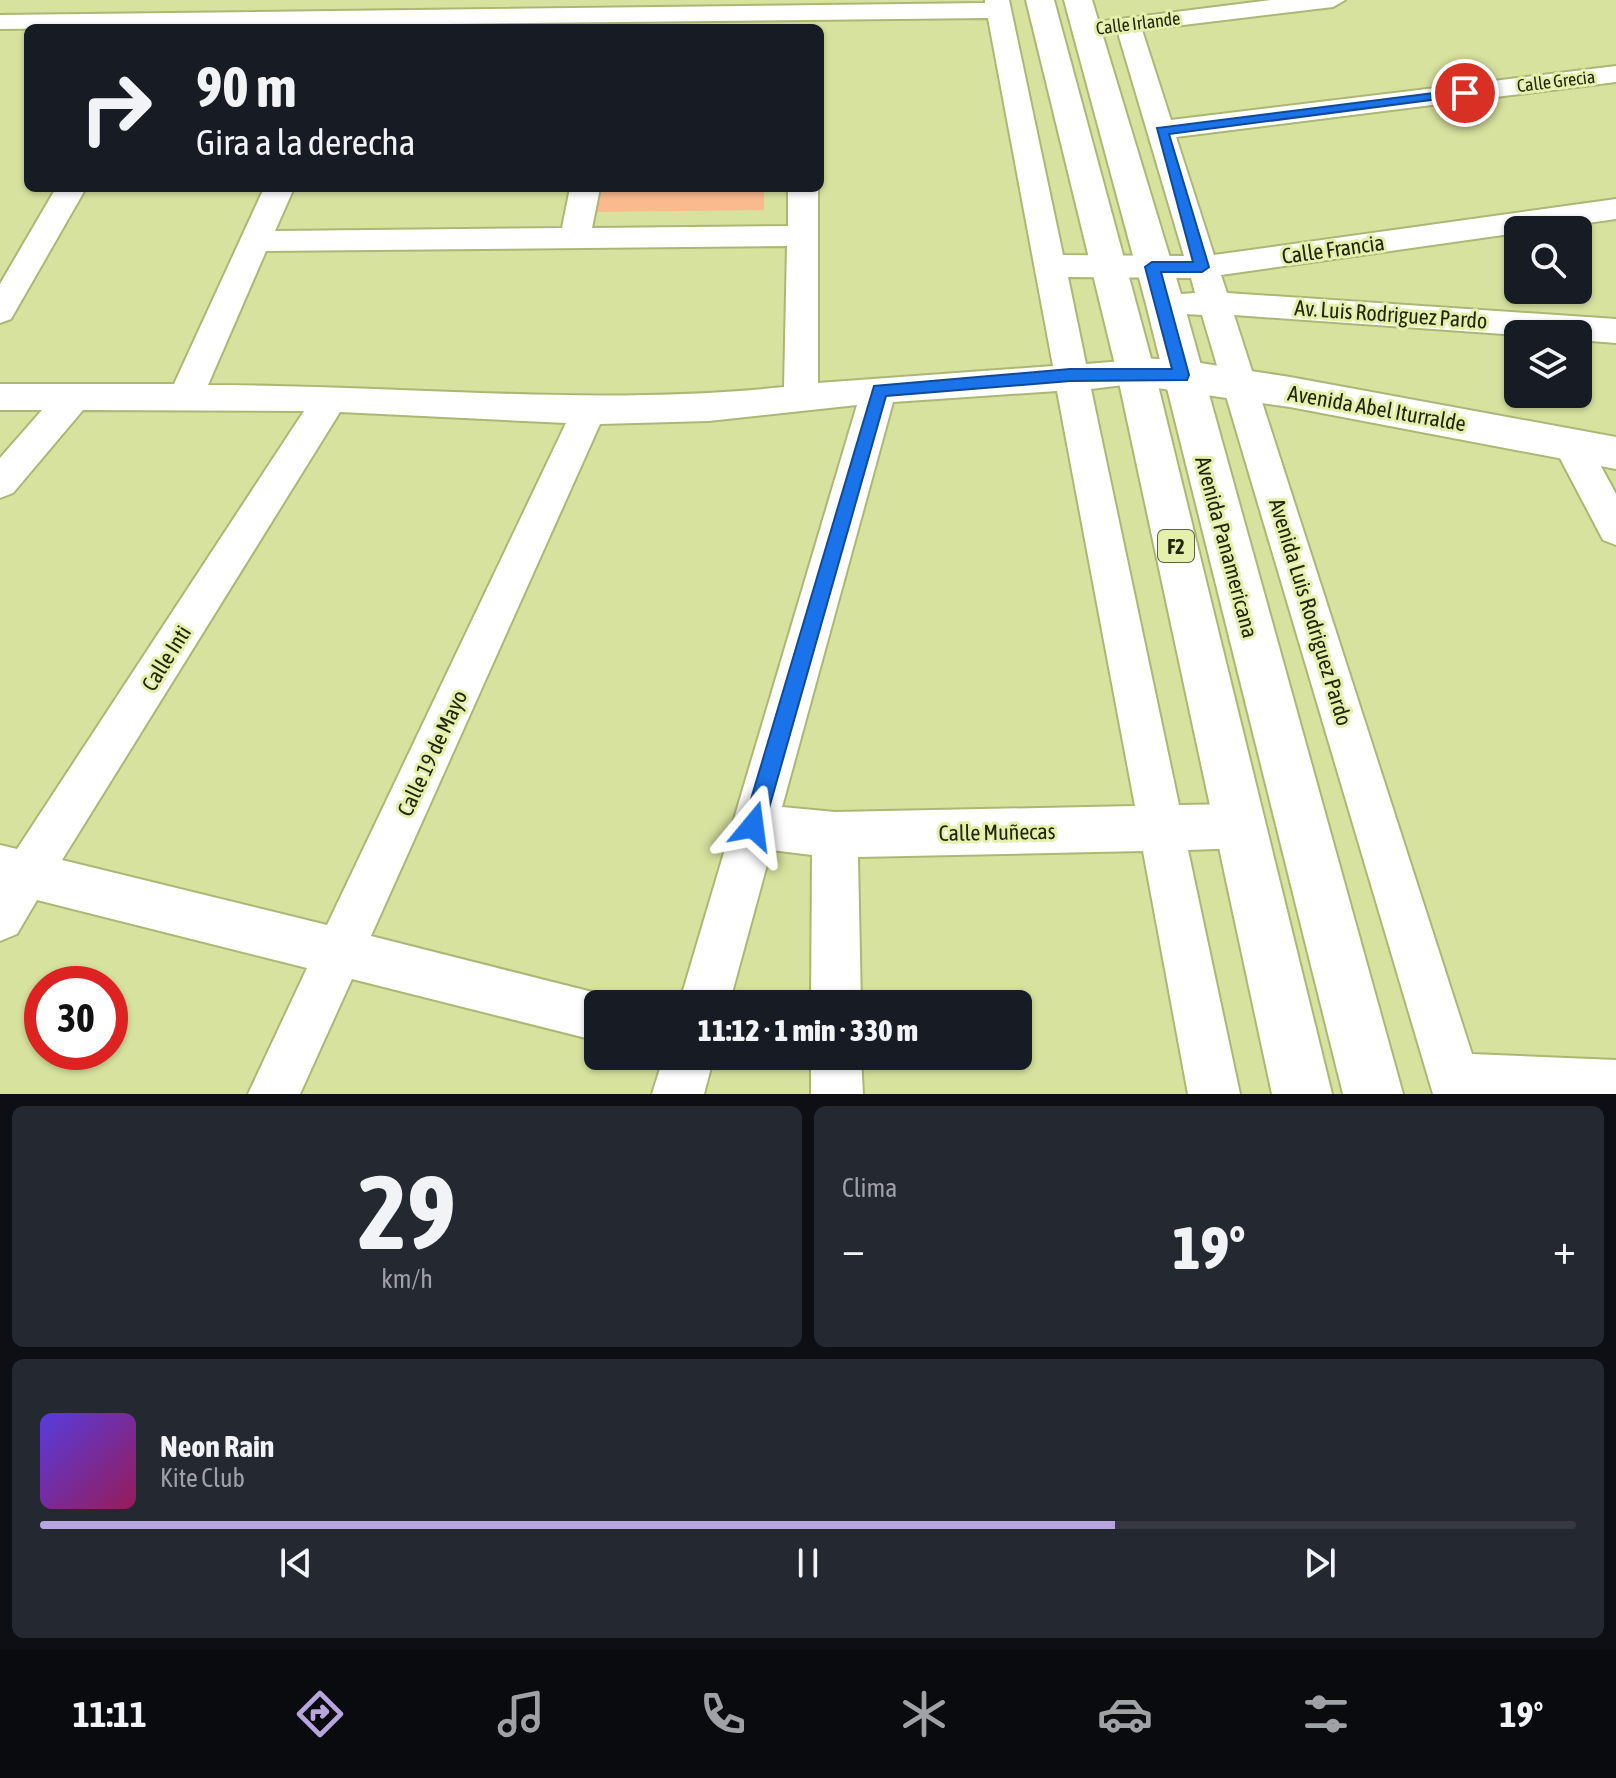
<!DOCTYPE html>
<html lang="es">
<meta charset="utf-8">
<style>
body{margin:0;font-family:"Asap Condensed",sans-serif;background:#242831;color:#f1f3f6;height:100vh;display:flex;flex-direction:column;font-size:30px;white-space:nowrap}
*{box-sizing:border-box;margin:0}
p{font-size:26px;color:#9ea1a6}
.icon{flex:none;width:44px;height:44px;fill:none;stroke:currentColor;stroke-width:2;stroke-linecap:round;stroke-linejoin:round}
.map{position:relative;height:1094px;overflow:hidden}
.details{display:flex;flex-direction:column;gap:12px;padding:12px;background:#0d0f14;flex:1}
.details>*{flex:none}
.hud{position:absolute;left:24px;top:24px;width:800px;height:168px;border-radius:12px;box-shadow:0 2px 6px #0004;background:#171b24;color:#f1f3f6;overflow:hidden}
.fabs{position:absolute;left:1504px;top:216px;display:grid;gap:16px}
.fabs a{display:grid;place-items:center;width:88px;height:88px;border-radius:12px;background:#171b24;box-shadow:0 2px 6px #0004;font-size:40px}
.speed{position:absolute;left:24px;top:966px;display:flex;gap:16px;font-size:40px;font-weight:700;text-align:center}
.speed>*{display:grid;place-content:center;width:104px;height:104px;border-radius:50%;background:#171b24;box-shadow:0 2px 6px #0004;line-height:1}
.speed .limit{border:12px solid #d22;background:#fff;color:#111}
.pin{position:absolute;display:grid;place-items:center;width:68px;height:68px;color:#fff;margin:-34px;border:4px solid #fff;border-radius:50%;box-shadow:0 2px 8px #0007}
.me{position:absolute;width:88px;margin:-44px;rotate:16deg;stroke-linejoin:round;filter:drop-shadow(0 0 6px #0008)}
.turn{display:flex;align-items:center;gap:28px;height:168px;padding:0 40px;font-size:36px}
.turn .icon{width:104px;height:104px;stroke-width:2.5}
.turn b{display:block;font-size:56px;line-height:68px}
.big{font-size:60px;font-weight:800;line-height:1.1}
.details .tile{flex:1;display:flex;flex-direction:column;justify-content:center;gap:12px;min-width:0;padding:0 28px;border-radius:12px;background:#242831}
.details .dial{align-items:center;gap:0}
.dial b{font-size:104px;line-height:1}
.song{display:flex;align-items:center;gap:24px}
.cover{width:96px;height:96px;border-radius:12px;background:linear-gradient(135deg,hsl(250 70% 55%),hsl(330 70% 35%))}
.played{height:8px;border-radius:4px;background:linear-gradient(90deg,#b8a5dd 70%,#363941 70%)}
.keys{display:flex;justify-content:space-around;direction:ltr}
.heat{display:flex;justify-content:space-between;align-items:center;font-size:44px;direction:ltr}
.details .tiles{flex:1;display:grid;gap:12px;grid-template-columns:1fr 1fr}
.tile:last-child{grid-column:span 2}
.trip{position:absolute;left:584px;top:990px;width:448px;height:80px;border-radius:12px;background:#171b24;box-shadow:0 2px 6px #0004;font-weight:800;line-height:80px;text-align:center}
.dock{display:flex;height:128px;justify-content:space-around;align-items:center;background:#090b0e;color:#9ea1a6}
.dock .icon{width:56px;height:56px}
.dock .active{color:#b8a5dd}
.dock b{font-size:36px;color:#f1f3f6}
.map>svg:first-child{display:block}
.green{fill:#faba8d}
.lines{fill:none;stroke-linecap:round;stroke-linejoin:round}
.minor-casing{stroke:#adb775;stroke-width:4}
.tertiary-casing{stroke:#adb775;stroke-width:4}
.trunk-casing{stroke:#adb775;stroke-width:4}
.minor{fill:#fff;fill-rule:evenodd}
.tertiary{fill:#fff;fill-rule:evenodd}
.trunk{fill:#fff;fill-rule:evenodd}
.route{fill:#1a73e8;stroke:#114b97;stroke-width:2}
.labels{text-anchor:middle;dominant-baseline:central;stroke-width:6;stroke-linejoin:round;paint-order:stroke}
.far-street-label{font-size:18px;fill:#212509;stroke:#e4f0ab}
.shield{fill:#e4f0ab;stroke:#5c623a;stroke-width:2}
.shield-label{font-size:20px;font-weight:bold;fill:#212509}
.street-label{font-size:22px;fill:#212509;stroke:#e4f0ab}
</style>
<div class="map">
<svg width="1616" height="1094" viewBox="0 0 1616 1094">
<rect width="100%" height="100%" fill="#d7e29e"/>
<path class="green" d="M598 188H764V210L594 212Z"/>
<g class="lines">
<defs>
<path id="minor" d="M985 0H1009L1063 255 1184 256 1118 33 1096 32 1092 27 1096 22 1271 0H1345L1333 7 1142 30 1171 120 1616 66V82L1176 137 1214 255 1616 199V219L1221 275 1227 293 1616 319V343L1578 340V334L1518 335 1234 315 1472 1054 1616 1060V1094H1433L1202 315 1154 312 1149 304 1154 296 1195 293 1191 278 1068 277 1086 364 1136 360 1148 364 1153 373 1148 382 1091 389 1179 805 1241 804 1257 810 1263 826 1257 842 1241 848 1188 850 1240 1094H1188L1143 851 858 857 861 1004H811L812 855 771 850 729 1004H679L857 405 709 421 600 424 371 936 616 998 618 1004H598V1041L352 979 300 1094H248L307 968 37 900 17 934 0 941V845L17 849 304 411 83 410 13 493 0 498V458L42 410H0V384H174L264 188H294L275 231 562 228 570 188H600L592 228 788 226V188H818V383L1053 366 988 18 0 29V15L985 3ZM787 246 784 387C592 407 400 385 208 385L266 251ZM1057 391 1135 806 835 812 782 807 893 402ZM340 412 566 423 327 925 62 860Z
M56 188H86L11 319 0 323V284Z
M1570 429 1583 433 1616 494V545L1603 540 1552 443 1557 433Z
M664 1056H714L704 1094H652Z
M811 1056H861L863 1094H811Z"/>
<path id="tertiary" d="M1136 358 1181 360 1290 377 1616 437V469L1290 407 1122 383 1117 373 1122 363Z"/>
<path id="trunk" d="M1026 0H1054L1155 373 1332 1094H1272L1117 373Z
M1064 0H1092L1184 304 1403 1094H1343L1146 304Z"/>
</defs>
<use href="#minor" class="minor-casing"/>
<use href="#tertiary" class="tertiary-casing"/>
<use href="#trunk" class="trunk-casing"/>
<use href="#minor" class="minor"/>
<use href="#tertiary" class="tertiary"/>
<use href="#trunk" class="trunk"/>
</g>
<path class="route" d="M1465 89 1471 93 1469 95 1169 134 1209 267 1202 272H1161L1189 375 1187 380 1070 381 886 396 764 826 761 833 753 837 746 833 743 826 874 386 1070 369H1172L1145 267 1152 262H1193L1157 128Z"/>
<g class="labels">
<g class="far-street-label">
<text transform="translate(1138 23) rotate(-7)">Calle Irlande</text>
<text transform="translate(1556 81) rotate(-7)">Calle Grecia</text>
</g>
<rect class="shield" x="1158" y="530" width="36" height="32" rx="6"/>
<g class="shield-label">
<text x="1176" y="546">F2</text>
</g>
<g class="street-label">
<text transform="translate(1333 249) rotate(-8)">Calle Francia</text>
<text transform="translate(1391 314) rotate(4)">Av. Luis Rodriguez Pardo</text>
<text transform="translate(1377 408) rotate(10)">Avenida Abel Iturralde</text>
<text transform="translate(1227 547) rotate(75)">Avenida Panamericana</text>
<text transform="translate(1311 612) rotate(73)">Avenida Luis Rodriguez Pardo</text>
<text transform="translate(166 658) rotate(-58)">Calle Inti</text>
<text transform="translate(432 753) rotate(-65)">Calle 19 de Mayo</text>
<text transform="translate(997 832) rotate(-1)">Calle Muñecas</text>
</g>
</g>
</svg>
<div class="fabs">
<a><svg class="icon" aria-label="search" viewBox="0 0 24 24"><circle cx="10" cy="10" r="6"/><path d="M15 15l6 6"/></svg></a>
<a><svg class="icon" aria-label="layers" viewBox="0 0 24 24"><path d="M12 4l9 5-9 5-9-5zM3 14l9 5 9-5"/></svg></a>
</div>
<div class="speed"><div class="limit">30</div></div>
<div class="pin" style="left:1465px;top:93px;background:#d93025"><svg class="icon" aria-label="arrive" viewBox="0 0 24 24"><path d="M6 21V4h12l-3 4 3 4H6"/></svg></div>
<svg class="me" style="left:753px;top:826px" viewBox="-20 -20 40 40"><path d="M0-17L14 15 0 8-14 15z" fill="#1a73e8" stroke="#fff" stroke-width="4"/></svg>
<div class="trip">11:12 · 1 min · 330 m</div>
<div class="hud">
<div class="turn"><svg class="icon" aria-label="right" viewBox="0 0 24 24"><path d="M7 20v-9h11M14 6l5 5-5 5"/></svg><div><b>90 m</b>Gira a la derecha</div></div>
</div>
</div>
<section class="details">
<div class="tiles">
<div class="tile dial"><b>29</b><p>km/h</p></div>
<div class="tile"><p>Clima</p>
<div class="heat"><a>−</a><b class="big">19°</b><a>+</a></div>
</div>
<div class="tile">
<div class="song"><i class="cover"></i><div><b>Neon Rain</b><p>Kite Club</p></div></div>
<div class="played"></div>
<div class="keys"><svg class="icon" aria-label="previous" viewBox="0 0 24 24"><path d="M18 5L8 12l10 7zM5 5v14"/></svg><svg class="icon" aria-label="pause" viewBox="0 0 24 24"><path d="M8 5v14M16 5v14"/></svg><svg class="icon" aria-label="next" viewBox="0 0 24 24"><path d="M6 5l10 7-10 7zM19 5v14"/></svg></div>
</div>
</div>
</section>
<nav class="dock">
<b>11:11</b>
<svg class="icon active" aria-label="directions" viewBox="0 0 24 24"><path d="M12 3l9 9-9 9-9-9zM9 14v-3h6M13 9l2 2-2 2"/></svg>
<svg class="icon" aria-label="music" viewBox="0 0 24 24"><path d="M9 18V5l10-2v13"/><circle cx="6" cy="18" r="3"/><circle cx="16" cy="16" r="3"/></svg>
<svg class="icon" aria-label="phone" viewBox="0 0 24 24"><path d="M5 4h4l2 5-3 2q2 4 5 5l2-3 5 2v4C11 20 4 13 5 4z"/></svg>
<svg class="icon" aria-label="climate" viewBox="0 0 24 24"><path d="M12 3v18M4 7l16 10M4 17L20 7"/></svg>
<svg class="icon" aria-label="car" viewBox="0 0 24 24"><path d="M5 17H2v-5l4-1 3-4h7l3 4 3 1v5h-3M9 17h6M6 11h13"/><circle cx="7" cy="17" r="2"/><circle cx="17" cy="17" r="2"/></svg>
<svg class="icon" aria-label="filters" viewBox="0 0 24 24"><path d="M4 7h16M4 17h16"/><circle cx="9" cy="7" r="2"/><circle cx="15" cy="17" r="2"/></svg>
<b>19°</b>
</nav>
